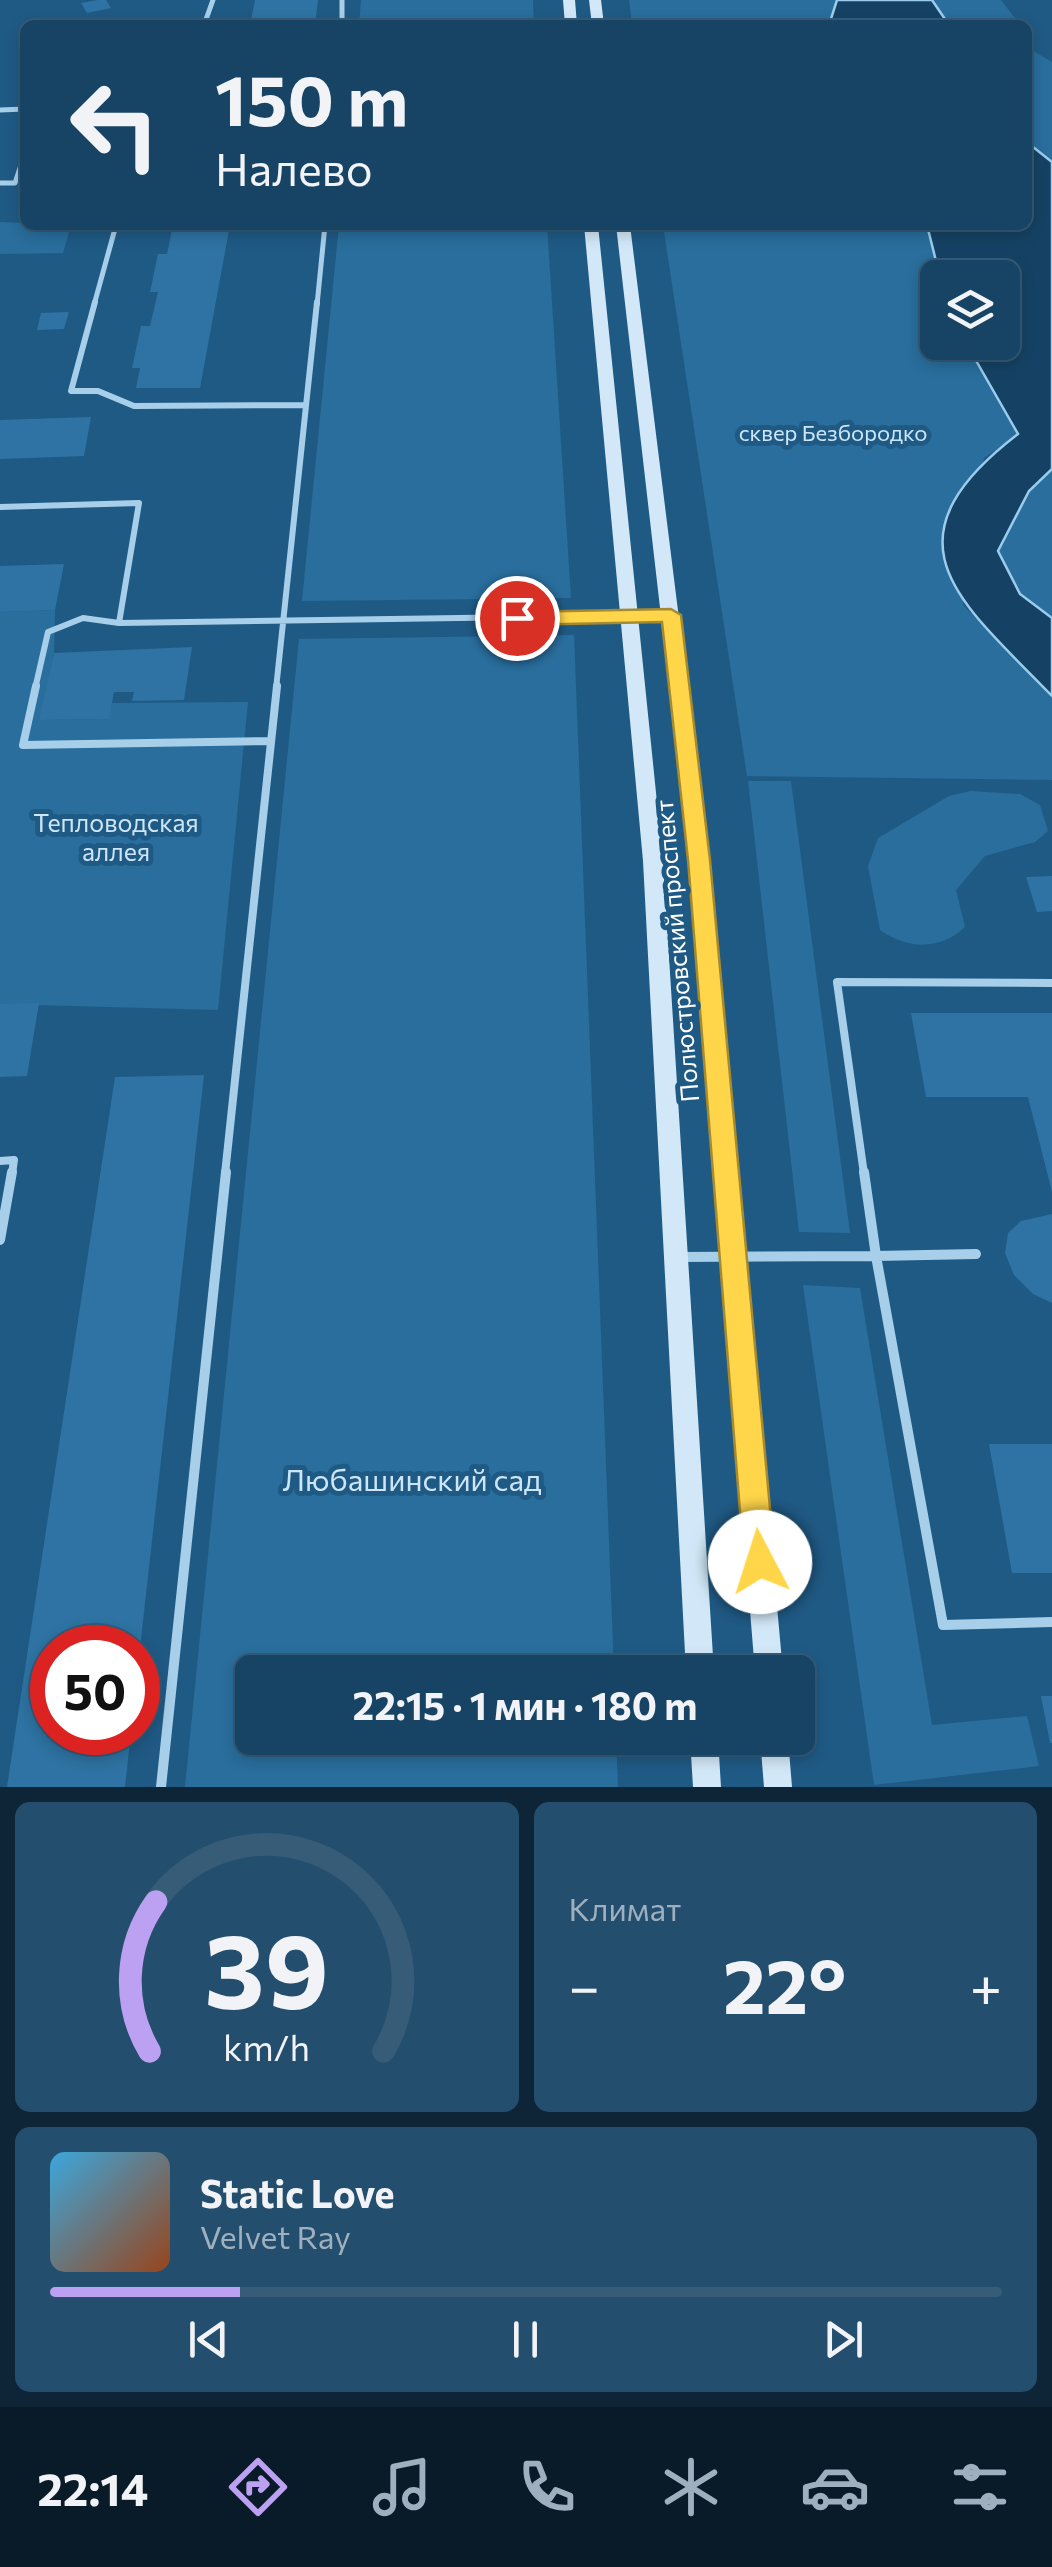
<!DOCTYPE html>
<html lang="ru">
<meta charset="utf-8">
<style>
body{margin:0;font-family:Commissioner,sans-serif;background:#244e6d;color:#f1f3f6;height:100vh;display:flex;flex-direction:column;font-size:38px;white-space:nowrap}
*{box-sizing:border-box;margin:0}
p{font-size:32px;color:#9eb0bf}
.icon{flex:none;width:55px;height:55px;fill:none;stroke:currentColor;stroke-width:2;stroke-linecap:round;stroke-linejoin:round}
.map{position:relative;height:1787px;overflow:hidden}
.sheet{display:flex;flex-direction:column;gap:15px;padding:15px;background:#0d2537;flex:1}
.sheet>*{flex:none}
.hud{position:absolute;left:20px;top:20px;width:1012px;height:210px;border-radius:15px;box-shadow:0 5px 15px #0003,0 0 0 2px #365c78;background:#174464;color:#f1f3f6;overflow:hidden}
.tools{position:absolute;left:920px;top:260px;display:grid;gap:20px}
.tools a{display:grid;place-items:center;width:100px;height:100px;border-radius:15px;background:#174464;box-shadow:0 5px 15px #0003,0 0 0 2px #365c78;font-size:50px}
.speed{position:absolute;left:30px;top:1625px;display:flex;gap:20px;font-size:50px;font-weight:700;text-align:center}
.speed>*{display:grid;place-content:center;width:130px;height:130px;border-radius:50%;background:#174464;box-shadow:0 5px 15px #0003,0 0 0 2px #365c78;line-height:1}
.speed .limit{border:15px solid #d22;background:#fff;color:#111}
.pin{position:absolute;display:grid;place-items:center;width:85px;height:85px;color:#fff;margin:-42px;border:5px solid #fff;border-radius:50%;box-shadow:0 2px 10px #0007}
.me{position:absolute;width:110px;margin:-55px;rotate:355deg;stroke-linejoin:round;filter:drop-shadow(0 0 8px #0008)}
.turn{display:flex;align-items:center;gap:35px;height:210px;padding:0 30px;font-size:45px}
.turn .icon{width:130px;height:130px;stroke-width:2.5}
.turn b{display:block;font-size:70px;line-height:85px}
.big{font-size:75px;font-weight:700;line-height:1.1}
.sheet .card{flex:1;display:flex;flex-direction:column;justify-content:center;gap:15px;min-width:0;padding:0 35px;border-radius:15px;background:#244e6d}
.sheet .dial{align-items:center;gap:0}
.dial svg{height:260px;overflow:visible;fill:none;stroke:#365c78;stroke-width:7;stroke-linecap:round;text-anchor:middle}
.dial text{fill:#f1f3f6;stroke:none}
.song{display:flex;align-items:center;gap:30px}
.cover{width:120px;height:120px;border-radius:15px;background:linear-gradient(135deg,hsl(200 70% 55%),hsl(20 70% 35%))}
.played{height:10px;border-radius:5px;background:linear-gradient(90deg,#bca0f2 20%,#365c78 20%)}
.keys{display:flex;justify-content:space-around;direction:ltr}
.heat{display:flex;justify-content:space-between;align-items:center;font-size:55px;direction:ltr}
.sheet .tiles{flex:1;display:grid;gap:15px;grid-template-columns:1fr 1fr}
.card:last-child{grid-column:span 2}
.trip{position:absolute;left:235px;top:1655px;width:580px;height:100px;border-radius:15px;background:#174464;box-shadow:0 5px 15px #0003,0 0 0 2px #365c78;font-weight:700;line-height:100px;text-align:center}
.menu{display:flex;height:160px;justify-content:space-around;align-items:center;background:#091b28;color:#9eb0bf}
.menu .icon{width:70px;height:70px}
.menu .current{color:#bca0f2}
.menu b{font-size:45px;color:#f1f3f6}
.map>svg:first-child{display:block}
.green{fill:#296e9d}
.water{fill:#154264;stroke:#9bcceb;stroke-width:2.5}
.building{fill:#2e73a3}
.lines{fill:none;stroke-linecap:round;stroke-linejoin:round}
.lane-far3{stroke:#a7cfea;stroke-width:5}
.lane-far2{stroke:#a7cfea;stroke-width:6}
.lane-far1{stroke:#a7cfea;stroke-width:8}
.lane{stroke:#a7cfea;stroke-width:10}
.secondary{fill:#d2e8f8;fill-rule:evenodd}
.route{fill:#ffd54a;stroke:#a68a30;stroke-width:2.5}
.labels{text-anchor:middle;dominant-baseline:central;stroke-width:10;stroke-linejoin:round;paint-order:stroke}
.far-park-label{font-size:22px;fill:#cce6f7;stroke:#1f5a85}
.park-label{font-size:25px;fill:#cce6f7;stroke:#1f5a85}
.street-label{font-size:25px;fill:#fff;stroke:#1f5a85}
.near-park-label{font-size:30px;fill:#cce6f7;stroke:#1f5a85}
</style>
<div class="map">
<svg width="1052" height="1787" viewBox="0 0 1052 1787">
<rect width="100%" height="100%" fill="#1f5a85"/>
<path class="green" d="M361 0H533L534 25H359Z
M629 0H837L839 3 829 25H632Z
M932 0H1001L1020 25H949Z
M1028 34 1035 52 1052 62V162L1028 143Z
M0 222 71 225 63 253 0 254Z
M339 225H547L571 598 302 601Z
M663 225H927L940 277 938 342 966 343 1018 435 984 458 963 605 1052 696V780L747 776Z
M1052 469V618L1020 594 998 551 1029 491Z
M55 610 54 653 40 720 108 719 112 703 248 702 218 1010 0 1004V612Z
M574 635 614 1672H252V1738H616L618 1787H185L299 639Z
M748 781H791L850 1233 799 1232Z
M971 791 1020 794 1040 805 1048 831 1035 842 985 856 956 890 965 927C940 951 907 949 880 930L868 866 878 838 949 796Z
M803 1285 860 1288 932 1725 1027 1716 1039 1766 874 1785Z"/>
<path class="water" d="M837 0H932L949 25H829Z
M1028 143 1052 162V469L1029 491 998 551 1020 594 1052 618V696C960 601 877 542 1018 434L966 343 1002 342V278L940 277 927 225H1028Z"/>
<path class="building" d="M98 0H106L111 8 87 13 81 3Z
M255 0H318L315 25H250Z
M173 225H230L200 388H136L140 368H132L141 326H150L158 292H150L158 254H167Z
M69 312 64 329 37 330 41 313Z
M91 417 84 456 0 459V420Z
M64 564 55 610 0 612V566Z
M192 647 184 700 132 701 134 692H114L109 719 39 720 54 653Z
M1052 876V911L1037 912 1026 877Z
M39 1003 27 1076 0 1077V1004Z
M911 1013H1052V1192L1028 1097H926Z
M204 1075 140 1648H52V1732H131L125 1787H7L115 1077Z
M1052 1214V1303L1033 1294 1014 1275 1005 1253 1008 1233 1021 1221Z
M989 1444H1052V1573H1012Z
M1041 1696H1052V1743H1050Z"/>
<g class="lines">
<path class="lane-far3" d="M342 0V25
M204 25 213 0
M0 110 25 109
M0 183H15L25 153
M94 305 116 225
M317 305 325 225"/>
<path class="lane-far2" d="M95 302 71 391H98L134 406 305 405
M0 507 139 503 119 623 670 615
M35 689 48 632 83 618 119 623
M276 689 317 302"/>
<path class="lane-far1" d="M36 686 23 745 270 741
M0 1161 14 1160 12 1174
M225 1174 277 686
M864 1174 837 982 1052 983"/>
<path class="lane" d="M864 1172 876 1256 976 1254
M0 1240 12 1172
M679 1257 876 1256 943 1625 1052 1622
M161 1787 226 1172"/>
<path class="secondary" d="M563 0H575L577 25H565Z
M589 0H601L604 25H592Z
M584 225H598L663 861 714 1672H686L643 861Z
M616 225H630L709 860 783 1672H755L689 860Z
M690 1738H718L721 1787H693Z
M760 1738H788L792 1787H764Z"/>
</g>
<path class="route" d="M671 609 681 615 710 860 775 1562 770 1572 760 1577 749 1572 744 1562 688 860 662 622 517 625 507 618 517 612Z"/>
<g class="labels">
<g class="far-park-label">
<text x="833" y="432">сквер Безбородко</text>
</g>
<g class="park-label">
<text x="116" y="822">Тепловодская<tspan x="116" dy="29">аллея</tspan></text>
</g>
<g class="street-label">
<text transform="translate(676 951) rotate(-95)">Полюстровский проспект</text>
</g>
<g class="near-park-label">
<text x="412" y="1478">Любашинский сад</text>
</g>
</g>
</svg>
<div class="tools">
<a><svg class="icon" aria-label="layers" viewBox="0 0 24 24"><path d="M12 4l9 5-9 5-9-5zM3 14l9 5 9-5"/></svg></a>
</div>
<div class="speed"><div class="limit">50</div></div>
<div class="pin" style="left:517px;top:618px;background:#d93025"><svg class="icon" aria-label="arrive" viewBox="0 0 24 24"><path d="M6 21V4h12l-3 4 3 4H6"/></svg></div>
<svg class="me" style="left:760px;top:1562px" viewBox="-20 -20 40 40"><circle r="19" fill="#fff"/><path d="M0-13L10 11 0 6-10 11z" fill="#ffd54a"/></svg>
<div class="trip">22:15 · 1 мин · 180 m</div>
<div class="hud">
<div class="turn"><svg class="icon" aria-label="left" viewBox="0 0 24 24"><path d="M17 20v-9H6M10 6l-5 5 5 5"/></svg><div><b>150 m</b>Налево</div></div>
</div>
</div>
<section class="sheet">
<div class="tiles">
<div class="card dial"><svg viewBox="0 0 100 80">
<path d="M14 69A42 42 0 1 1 86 69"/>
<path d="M14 69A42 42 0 0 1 16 23" stroke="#bca0f2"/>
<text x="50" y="56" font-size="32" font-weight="700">39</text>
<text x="50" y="72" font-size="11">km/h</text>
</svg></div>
<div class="card"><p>Климат</p>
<div class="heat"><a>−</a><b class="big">22°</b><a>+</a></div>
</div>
<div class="card">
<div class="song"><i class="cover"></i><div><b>Static Love</b><p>Velvet Ray</p></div></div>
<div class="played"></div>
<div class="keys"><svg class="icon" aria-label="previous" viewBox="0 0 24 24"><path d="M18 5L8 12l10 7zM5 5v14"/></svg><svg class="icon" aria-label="pause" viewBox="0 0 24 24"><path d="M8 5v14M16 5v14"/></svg><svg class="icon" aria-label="next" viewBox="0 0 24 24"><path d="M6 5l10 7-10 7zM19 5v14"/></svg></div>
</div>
</div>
</section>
<nav class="menu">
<b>22:14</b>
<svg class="icon current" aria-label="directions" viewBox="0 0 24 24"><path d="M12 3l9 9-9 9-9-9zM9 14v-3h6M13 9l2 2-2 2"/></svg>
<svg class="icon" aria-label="music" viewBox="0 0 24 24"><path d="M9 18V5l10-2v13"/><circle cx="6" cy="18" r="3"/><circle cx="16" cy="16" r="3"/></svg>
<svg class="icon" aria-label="phone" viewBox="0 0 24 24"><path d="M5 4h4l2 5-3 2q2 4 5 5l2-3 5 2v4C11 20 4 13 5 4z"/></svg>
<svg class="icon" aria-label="climate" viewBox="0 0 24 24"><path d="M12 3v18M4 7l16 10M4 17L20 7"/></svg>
<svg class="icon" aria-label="car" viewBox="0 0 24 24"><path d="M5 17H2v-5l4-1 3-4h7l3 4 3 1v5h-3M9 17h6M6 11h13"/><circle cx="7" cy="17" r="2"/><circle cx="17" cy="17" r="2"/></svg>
<svg class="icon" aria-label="filters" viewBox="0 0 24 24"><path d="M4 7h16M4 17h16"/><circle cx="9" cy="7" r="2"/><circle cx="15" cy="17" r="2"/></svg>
</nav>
